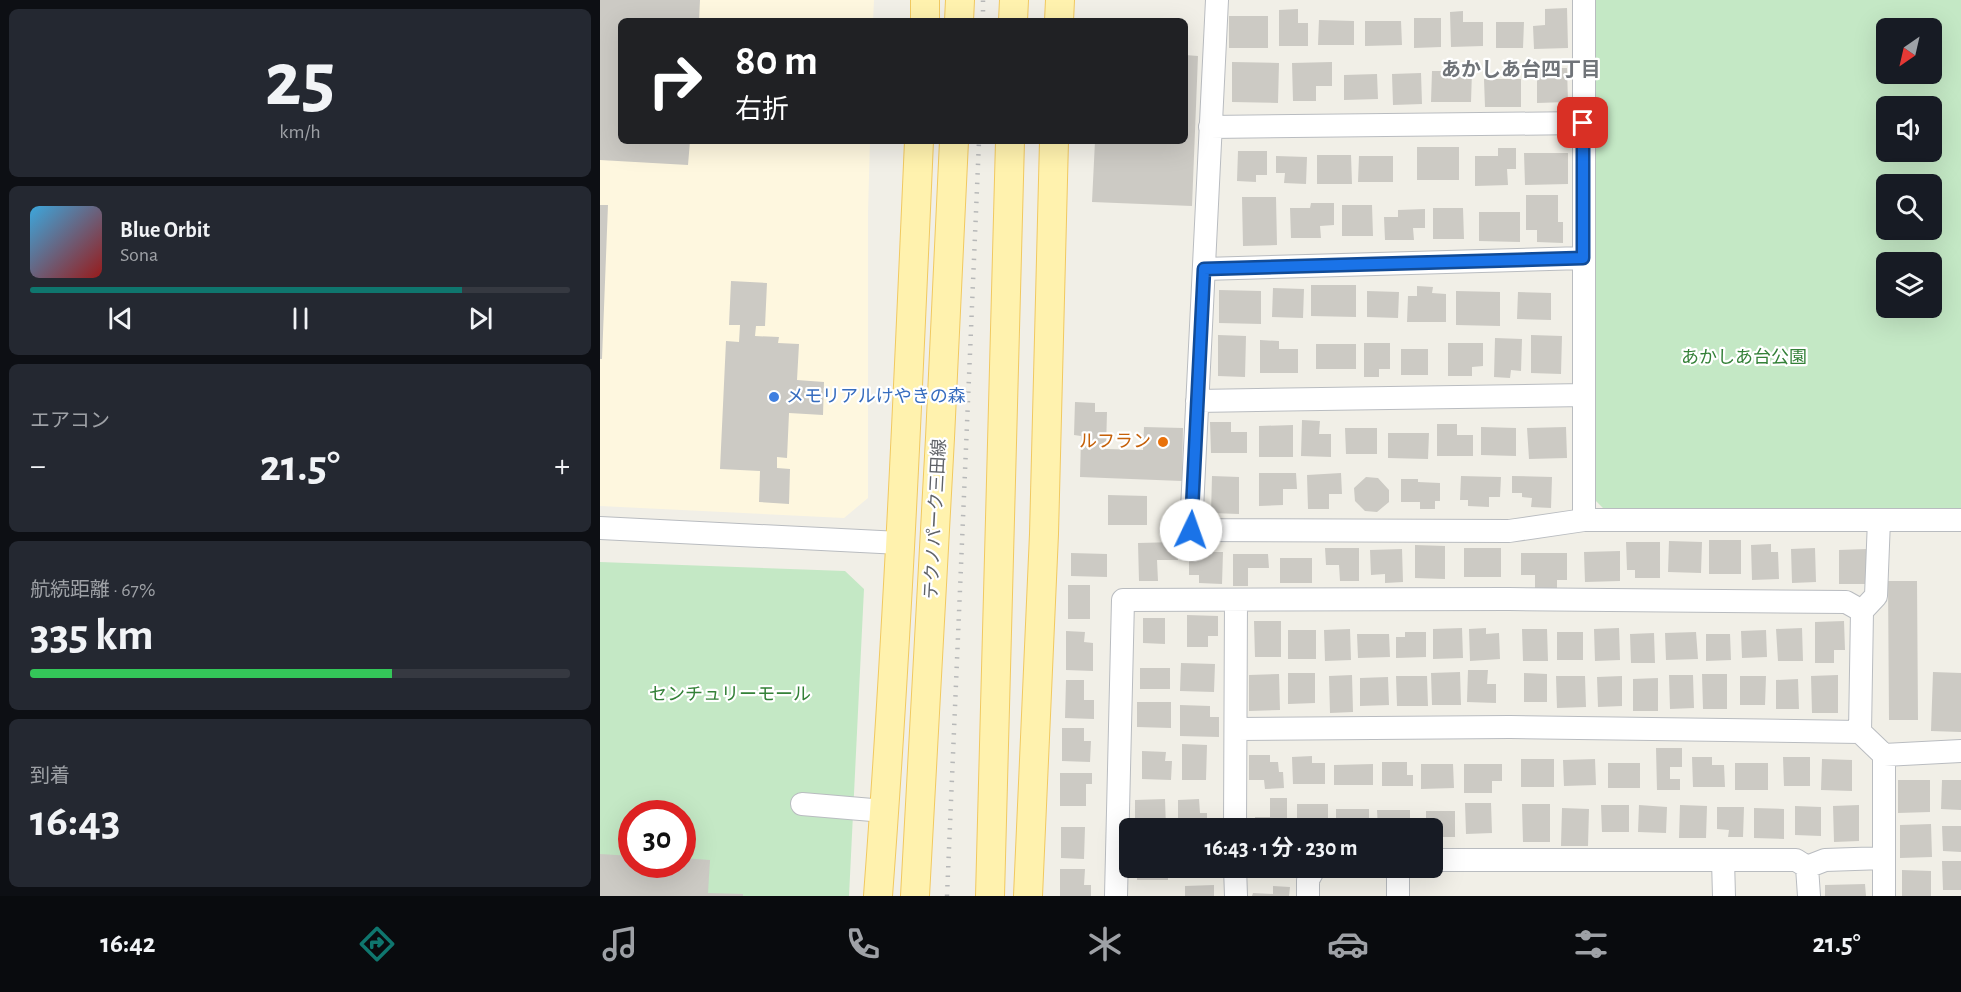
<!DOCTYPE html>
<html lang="ja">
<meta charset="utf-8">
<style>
body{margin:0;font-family:"Alegreya Sans","Noto Sans JP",sans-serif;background:#242831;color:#f1f3f6;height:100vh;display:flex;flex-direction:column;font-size:22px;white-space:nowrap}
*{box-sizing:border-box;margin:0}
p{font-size:20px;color:#9ea1a6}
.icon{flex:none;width:33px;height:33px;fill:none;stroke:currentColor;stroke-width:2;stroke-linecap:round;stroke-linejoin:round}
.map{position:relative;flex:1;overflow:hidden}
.side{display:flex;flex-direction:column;gap:9px;padding:9px;background:#0d0f14;width:600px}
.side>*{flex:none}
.hud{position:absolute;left:18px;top:18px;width:570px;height:126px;border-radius:9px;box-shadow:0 6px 24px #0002;background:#202124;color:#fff;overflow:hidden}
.needle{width:39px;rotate:214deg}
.buttons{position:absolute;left:1276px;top:18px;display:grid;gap:12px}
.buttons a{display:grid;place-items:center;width:66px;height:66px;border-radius:9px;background:#171b24;box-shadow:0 6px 24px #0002;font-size:30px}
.speed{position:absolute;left:18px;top:800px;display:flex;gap:12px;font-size:30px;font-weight:700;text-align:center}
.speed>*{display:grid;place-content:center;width:78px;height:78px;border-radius:50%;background:#171b24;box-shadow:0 6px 24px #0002;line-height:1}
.speed .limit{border:9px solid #d22;background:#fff;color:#111}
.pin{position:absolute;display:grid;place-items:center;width:51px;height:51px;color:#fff;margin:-26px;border-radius:12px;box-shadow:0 3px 9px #0006}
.me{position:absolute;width:66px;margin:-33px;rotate:3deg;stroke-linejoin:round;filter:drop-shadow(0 0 4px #0008)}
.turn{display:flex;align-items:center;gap:21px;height:126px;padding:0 18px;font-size:27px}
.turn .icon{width:78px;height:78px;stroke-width:2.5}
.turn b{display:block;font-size:42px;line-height:51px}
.big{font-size:45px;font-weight:700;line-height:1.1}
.side .card{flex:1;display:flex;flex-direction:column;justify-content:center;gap:9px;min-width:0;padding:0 21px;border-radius:9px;background:#242831}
.side .dial{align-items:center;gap:0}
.dial b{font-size:78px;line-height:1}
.song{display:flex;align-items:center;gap:18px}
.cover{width:72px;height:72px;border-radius:9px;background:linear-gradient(135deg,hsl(200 70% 55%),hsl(0 70% 35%))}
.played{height:6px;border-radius:3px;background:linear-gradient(90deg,#0f766e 80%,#363941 80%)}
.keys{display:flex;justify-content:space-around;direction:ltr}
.heat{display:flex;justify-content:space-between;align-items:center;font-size:33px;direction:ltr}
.charge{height:9px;border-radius:4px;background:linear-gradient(90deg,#34c759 67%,#363941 0)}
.trip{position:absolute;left:519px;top:818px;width:324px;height:60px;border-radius:9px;background:#171b24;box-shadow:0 6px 24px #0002;font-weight:700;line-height:60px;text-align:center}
.dock{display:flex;height:96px;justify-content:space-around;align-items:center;background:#090b0e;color:#9ea1a6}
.dock .icon{width:42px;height:42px}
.dock .active{color:#0f766e}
.dock b{font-size:27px;color:#f1f3f6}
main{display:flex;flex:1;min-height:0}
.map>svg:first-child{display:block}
.commercial{fill:#fef7df}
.green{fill:#c4e8c5;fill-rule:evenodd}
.building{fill:#cccac4}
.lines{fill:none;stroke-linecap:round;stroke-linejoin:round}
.minor-casing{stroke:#b9bcc0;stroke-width:24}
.major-casing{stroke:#f1c960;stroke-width:30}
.minor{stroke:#fff;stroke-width:22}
.major{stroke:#fff2ae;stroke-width:28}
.rail{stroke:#b7b8b8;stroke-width:4.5;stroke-dasharray:1.5 8;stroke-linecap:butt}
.route-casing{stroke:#114b97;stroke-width:15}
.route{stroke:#1a73e8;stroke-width:10}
.shop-dot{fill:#3f7fe0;stroke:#fff;stroke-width:2}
.food-dot{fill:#e8710a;stroke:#fff;stroke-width:2}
.labels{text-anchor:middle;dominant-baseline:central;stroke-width:4.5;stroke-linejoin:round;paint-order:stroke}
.park-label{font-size:18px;fill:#348138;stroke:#fff}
.shop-label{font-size:18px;fill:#366cbe;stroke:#fff;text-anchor:start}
.food-label{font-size:18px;fill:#c56008;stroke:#fff;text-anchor:end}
.street-label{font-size:18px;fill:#5f6267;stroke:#fff}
.neighbourhood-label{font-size:20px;font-weight:bold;fill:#707479;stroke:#fff}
</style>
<main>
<section class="side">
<div class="card dial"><b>25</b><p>km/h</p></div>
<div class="card">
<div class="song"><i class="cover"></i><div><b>Blue Orbit</b><p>Sona</p></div></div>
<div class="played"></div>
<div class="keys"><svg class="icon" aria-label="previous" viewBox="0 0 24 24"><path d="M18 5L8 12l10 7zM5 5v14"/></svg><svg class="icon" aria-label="pause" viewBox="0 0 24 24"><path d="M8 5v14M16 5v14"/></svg><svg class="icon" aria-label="next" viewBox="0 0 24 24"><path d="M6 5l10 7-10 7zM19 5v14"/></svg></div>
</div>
<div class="card"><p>エアコン</p>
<div class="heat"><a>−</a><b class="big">21.5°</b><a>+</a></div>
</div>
<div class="card"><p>航続距離 · 67%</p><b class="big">335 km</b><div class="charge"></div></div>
<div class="card"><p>到着</p><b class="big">16:43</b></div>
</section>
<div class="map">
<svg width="1361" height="896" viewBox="0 0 1361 896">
<rect width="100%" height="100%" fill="#f1efe7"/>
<path class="commercial" d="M0 0H274L273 21H21V141H270L268 212V498L244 518 0 506Z"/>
<path class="green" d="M996 0H1361V509L1006 511 994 499ZM1287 28H1332V74H1287ZM1287 106H1332V152H1287ZM1287 184H1332V230H1287ZM1287 262H1332V308H1287Z
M0 562 245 571 264 589 249 896H0ZM32 813H82V864H32Z"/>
<path class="building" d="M0 0H100L99 21H21V141H90L88 165 0 160Z
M967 8 968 48 934 49 933 26 945 25V9Z
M698 9V23H708V46H679V10Z
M863 11V22H883V46L851 47 850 12Z
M629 16H668V48H629Z
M814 18H841V47L814 48Z
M719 20 754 21V45H718Z
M765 21H801L802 45 765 46Z
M896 22H924L923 48H896Z
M585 55 598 56 592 206 492 202 495 141H585Z
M632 62 679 63 678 103 632 102Z
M732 62V86H716V101H693L692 63Z
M937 68H967L968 102 937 103Z
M832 71H872L871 102H831Z
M821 73 822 104 793 105 792 74Z
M777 74 778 99 744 100V75Z
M884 79H921V107H885Z
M817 147H859V180H817Z
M898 148H916V169H907L908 185 875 186V156H898Z
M638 151H667V175H656V182L637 181Z
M924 153H968V184L925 185Z
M717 155H751L752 184H717Z
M676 156 707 157 706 184 684 183 685 173H676Z
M759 156H793V182H758Z
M926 195H958V222H963V243L937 242V230H926Z
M642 197H676L677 245 643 246Z
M711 203H734V225L720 226 721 238H691L690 208H710Z
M0 205H8L2 359H0Z
M742 205H772L773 236H742Z
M833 208H863L864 239H833Z
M825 209V228H813L814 240H785L784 217H798V210Z
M879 212H920V242L879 241Z
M131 281 167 283 165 326H156L155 336 179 337 178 343 199 344 197 380 224 382 223 415 189 413 187 458 177 457V468L190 469 189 504 159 502 160 471 120 469 126 341 139 342 140 325H129Z
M711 285H756V317L711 316Z
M817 286 833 287 832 293 846 294V322H807L808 296H817Z
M673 288 704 289 703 318 672 317Z
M619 290 661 291V324L619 323Z
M767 291 799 292 798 318 767 317Z
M856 291 900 292V326L856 325Z
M918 292 951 293V320L917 319Z
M618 335 646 336 645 377 618 376Z
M931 335 962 336 961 374 931 373Z
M895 338 922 339 921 371 911 370 910 378 894 377Z
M660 340 679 341V349H698V373H660Z
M764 343H790V369H779V377H764Z
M848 343H883V366L872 367V376H848Z
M716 344H756V369H716Z
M801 349H828V375H801Z
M475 402 495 403V412H507L506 449 543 450 544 427 583 428 582 481 480 477 481 436 474 435Z
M702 420 720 421 719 434H731V457L701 456Z
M610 422H631V432H647V453H611Z
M837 424H857V435H873V456H837Z
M693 425V457H659V426Z
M881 427 916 428V456L881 455Z
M966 427 967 458 929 459 927 428Z
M745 428H777V454H746Z
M788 433H829L828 459 788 458Z
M659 473H696L697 489H683V505L659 506Z
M741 473 742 494H729V509H708L707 475Z
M612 476 639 477V514L611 513Z
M861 476 901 477 900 497H889V507L868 506V500H860Z
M912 476 952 477 951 508 931 507 932 498 922 497V493H912Z
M766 477 778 478 789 490V502L777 512 765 511 755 501 754 488Z
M801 479H818V482L840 483V501H835V509H820V502H801Z
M508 495 547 496V525H508Z
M1109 540H1141V574H1109Z
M1069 541 1102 542 1101 573 1068 572Z
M577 542 578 560H557L558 581H539L538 543Z
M1026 542H1060V578H1035V570H1027Z
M1171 544V552H1178L1179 579 1152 580 1151 545Z
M815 545 845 546V579L815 578Z
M725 548H759V581H740L739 565H726Z
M864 548H901V577H864Z
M1215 548 1216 582 1192 583 1191 549Z
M802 549 803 582 785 583V574L771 575 770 550Z
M1267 549 1268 584H1239V550Z
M1020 551V581L985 582 984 552Z
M589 552H623L622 584 599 583V575H589Z
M471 553 507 554V577L471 576Z
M921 553H967V580H957V588H935V575H921Z
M633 554H668L669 568H648V586H633Z
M680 558H712V583H680Z
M1288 581H1317L1318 720H1289Z
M468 585H490V619H468Z
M587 615 618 616V636H608V647H587Z
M543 618H565V644L543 643Z
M654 621H681V657H655Z
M1244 621 1245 650H1234V663H1215V622Z
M862 628 863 658 833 659V629Z
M886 628V634L899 633 900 659 870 661 869 629Z
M1019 628 1020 660 995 661 994 629Z
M1202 628 1203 661H1178L1176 629Z
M750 629 751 660 725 661 724 630Z
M922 629H947L948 661H923Z
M688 630H716V659H688Z
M1166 630 1167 657 1142 658 1141 631Z
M466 631 485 632 484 642 493 643V671L466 670Z
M805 632H826V657L796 658V637H805Z
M957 632H983V660H957Z
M1096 632 1098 659 1066 660 1065 633Z
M1054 633 1055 663H1031L1030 634Z
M757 634H789L790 657 758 658Z
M1106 634H1130L1131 660 1106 661Z
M581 663 615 664 614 692 580 691Z
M540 668H570V689H540Z
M868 670H888L887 684H896V703L867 702Z
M860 672 861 705H832L831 673Z
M1333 672 1361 673V732L1331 731Z
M688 673H715V703L688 704Z
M924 673 947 674V702H924Z
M679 674 680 710 649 711V675Z
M1102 674H1127V709H1103Z
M752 675 753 712 730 713 729 676Z
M1069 675H1093L1094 708 1070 709Z
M1238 675V713H1212L1211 676Z
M796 676H827L828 706H797Z
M956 676H985L986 707 957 708Z
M1022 676V706L998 707 997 677Z
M1140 676H1166L1165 705H1140Z
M788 677 789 705 760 706V678Z
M1058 678V711H1033V679Z
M1198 679 1199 709H1176V680Z
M466 680H484V700H494V719L465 718Z
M537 702H571V728L537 727Z
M580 705 610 706V717H619V737L580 736Z
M462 728H484V741H491L490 762 462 761Z
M582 744 607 745 606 780H582Z
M1056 748H1082V767H1070V779H1080V790H1057Z
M542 751 566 752 565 761H572L571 780 542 779Z
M649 755H670V762H678L679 772H683L684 788 665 789 664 780H649Z
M712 756V763H725V784H693L692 757Z
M1092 757H1112V765H1124L1125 787H1093Z
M1183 757H1210V786H1184Z
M921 759H954V787H921Z
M995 759 996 785 964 786 963 760Z
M1222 759 1252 760V791L1221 790Z
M782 762H807V775H813V786H782Z
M1008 763H1040V788H1008Z
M1135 763H1168V790H1135Z
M773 764V785H734V765Z
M821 764H853L854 788 821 789Z
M864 764H902V781H892V793H864Z
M460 773H492V784H486V806H460Z
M1298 780H1330V812L1298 813Z
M1342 780H1361V810L1341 809Z
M670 798H687V828H655V817H670Z
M565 799 566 828H535V800Z
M599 799 600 813H607V828H578V800Z
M865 803H891L892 833 866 834Z
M697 804H728V828H697Z
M922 804H950V842H923Z
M1001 805H1029V832H1002Z
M1039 805 1067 807 1066 833 1038 832Z
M1080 805 1107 806 1106 838H1079Z
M1259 805V841L1234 842 1233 806Z
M1195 806 1221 807V836L1195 835Z
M1117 807H1144L1143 837H1128L1129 830 1117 829Z
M962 808 989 809 988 846H961Z
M1154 808 1184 809V839L1154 838Z
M736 809H769V828H736Z
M777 810H810V828H778Z
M826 811H855V837H832V828H826Z
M1331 824 1332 857 1300 858V825Z
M1342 826H1361V852L1343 851Z
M461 827H485L484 859 461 858Z
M0 854 32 856V864H82V858L110 860 108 893 143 894V896H0Z
M1342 861H1361V890H1343Z
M537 867H568V880H537Z
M579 867H601L602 877 579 878Z
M460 869H485L484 885H491V896H460Z
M1302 870 1331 871V896H1302Z
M1265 884 1266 896H1225V885Z
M614 885V896H585V886Z
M673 886 690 887 689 896H652L653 893 673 894Z"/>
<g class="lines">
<defs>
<path id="minor" d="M617 0 591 530 909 531 984 520H1361
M984 0V520
M610 127 983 123
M604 269 983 258
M597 401 984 395
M0 528 300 543
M1262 611 1276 596 1279 520
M1260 732 1284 755 1361 751
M202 804 284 811
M635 828 636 600
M832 860H1196L1207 867 1209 896
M1123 860 1124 896
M635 867 636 896
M1207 867 1225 860 1284 858
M516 896 523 600 909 599 1246 602 1262 611 1260 732 910 727 636 729
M708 896V880L715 867
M798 896V867
M1284 896V755"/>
<path id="major" d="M325 21V0
M359 21 360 0
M413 21 414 0
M459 21 460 0
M278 896C297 645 308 393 319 141
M315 896 340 438 354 141
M390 896 410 141
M428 896 444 534 454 141"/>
</defs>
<use href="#minor" class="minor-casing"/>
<use href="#major" class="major-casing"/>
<use href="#minor" class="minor"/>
<use href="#major" class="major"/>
<path class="rail" d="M383 21V0
M347 896 379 141"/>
</g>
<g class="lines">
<defs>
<path id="route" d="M591 530 604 269 983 258V123"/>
</defs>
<use href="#route" class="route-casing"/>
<use href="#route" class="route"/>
</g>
<circle class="shop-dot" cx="174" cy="397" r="6"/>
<circle class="food-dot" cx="563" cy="442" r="6"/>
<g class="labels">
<g class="park-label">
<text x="1144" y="358">あかしあ台公園</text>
<text x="130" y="695">センチュリーモール</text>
</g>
<g class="shop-label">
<text x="186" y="397">メモリアルけやきの森</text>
</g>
<g class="food-label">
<text x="551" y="442">ルフラン</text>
</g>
<g class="street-label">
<text transform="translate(336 519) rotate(-87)">テクノパーク三田線</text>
</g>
<g class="neighbourhood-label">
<text x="921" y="70">あかしあ台四丁目</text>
</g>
</g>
</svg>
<div class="buttons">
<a><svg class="needle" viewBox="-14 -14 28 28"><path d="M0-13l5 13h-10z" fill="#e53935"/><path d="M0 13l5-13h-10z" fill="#9ea1a6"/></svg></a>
<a><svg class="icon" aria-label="sound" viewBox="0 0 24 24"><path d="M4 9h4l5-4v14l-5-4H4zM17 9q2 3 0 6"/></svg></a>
<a><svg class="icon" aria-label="search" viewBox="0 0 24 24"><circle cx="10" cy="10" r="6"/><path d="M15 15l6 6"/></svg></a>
<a><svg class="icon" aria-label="layers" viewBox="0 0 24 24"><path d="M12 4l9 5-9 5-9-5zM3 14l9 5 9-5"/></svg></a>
</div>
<div class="speed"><div class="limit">30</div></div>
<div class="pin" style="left:983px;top:123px;background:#d93025"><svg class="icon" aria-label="arrive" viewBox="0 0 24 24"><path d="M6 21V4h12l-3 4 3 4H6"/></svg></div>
<svg class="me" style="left:591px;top:530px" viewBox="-20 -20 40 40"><circle r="19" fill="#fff"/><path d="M0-13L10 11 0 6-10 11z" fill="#1a73e8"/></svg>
<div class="trip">16:43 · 1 分 · 230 m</div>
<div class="hud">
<div class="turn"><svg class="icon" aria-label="right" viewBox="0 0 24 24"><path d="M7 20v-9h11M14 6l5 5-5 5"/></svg><div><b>80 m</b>右折</div></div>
</div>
</div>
</main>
<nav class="dock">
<b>16:42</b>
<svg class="icon active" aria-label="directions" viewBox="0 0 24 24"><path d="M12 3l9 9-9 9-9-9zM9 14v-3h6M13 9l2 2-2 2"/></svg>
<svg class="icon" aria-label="music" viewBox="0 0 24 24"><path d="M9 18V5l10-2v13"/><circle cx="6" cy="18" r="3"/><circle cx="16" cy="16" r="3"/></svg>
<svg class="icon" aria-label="phone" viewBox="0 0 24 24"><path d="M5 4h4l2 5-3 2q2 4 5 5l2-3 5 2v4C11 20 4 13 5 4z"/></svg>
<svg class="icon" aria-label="climate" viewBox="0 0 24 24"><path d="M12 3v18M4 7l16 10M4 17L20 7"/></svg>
<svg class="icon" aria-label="car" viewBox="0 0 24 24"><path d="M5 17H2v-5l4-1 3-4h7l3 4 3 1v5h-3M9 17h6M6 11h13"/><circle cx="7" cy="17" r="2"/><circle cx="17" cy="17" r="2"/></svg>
<svg class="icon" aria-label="filters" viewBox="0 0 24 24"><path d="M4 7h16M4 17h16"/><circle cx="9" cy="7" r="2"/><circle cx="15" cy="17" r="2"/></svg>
<b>21.5°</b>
</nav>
